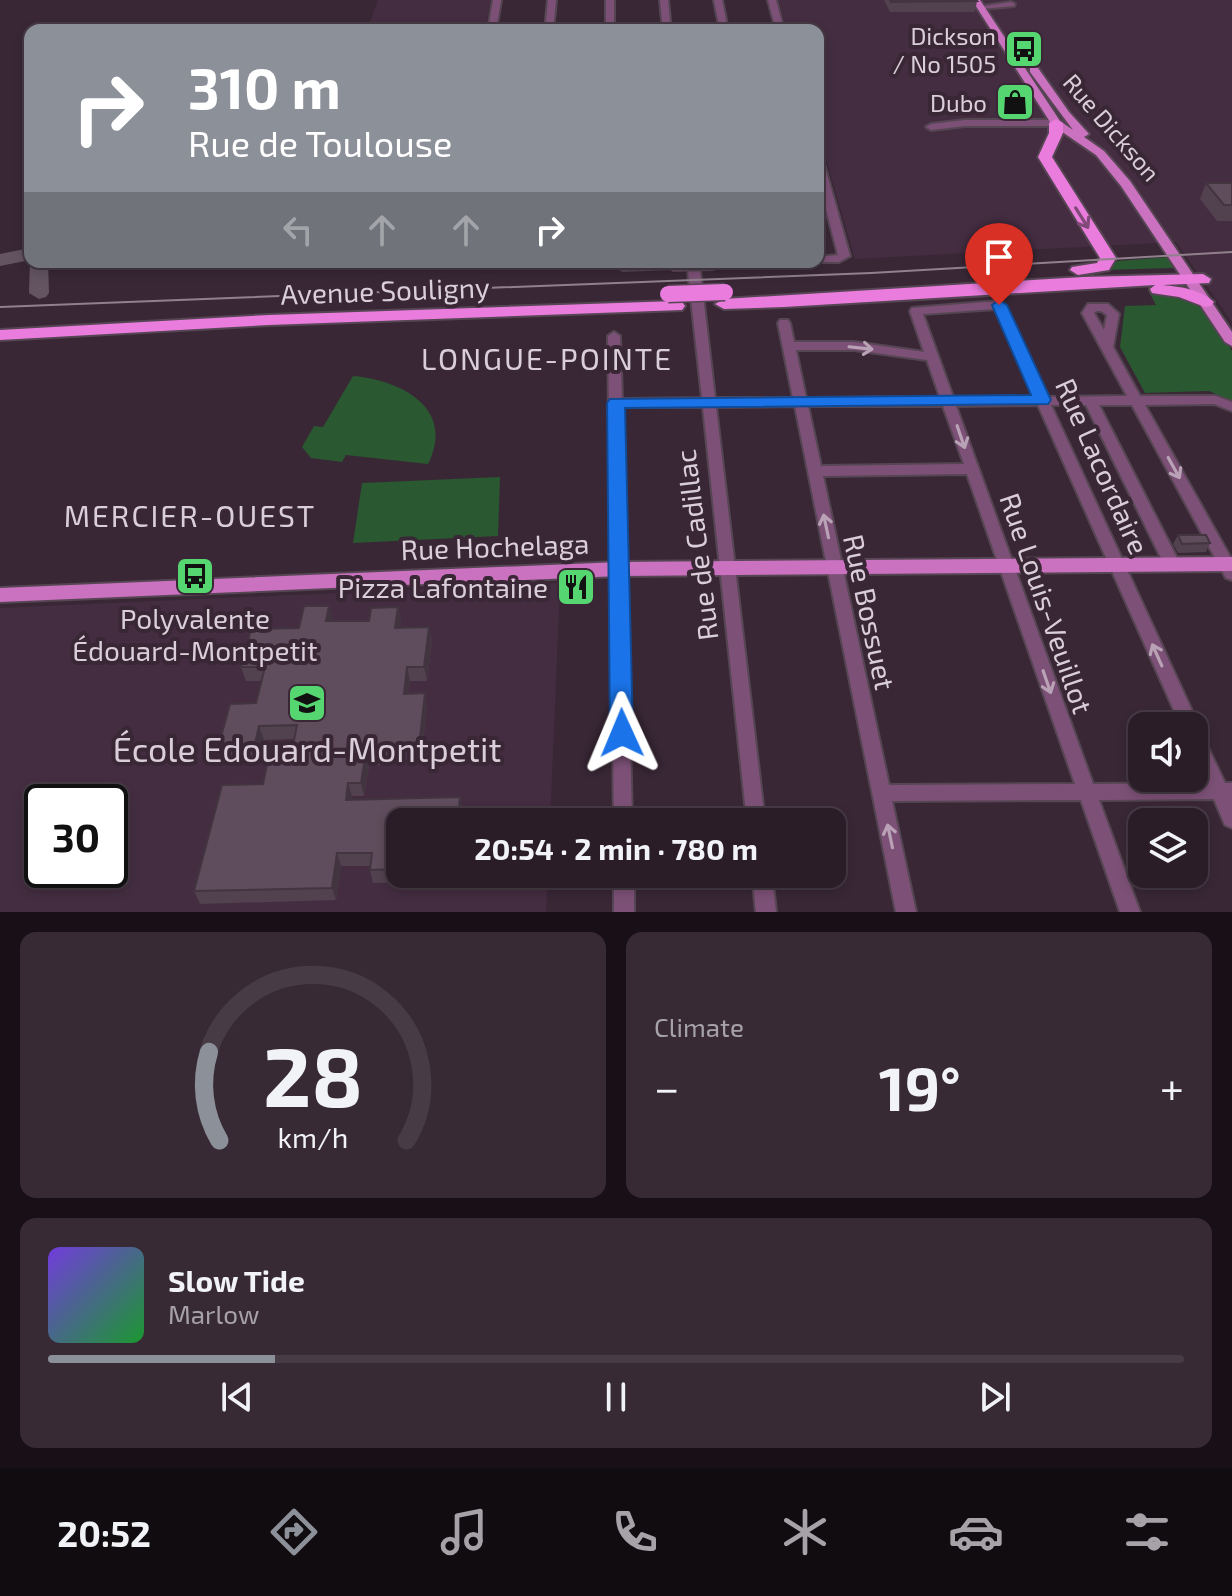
<!DOCTYPE html>
<meta charset="utf-8">
<style>
body{margin:0;font-family:"Exo 2",sans-serif;background:#372a34;color:#f1f3f6;height:100vh;display:flex;flex-direction:column;font-size:30px;white-space:nowrap}
*{box-sizing:border-box;margin:0}
p{font-size:26px;color:#a6a2a8}
.icon{flex:none;width:44px;height:44px;fill:none;stroke:currentColor;stroke-width:2;stroke-linecap:round;stroke-linejoin:round}
.map{position:relative;height:912px;overflow:hidden}
.panel{display:flex;flex-direction:column;gap:20px;padding:20px;background:#181016;flex:1}
.panel>*{flex:none}
.banner{position:absolute;left:24px;top:24px;width:800px;height:244px;border-radius:16px;box-shadow:0 4px 12px #0003,0 0 0 2px #473b45;background:#8c9099;color:#fff;overflow:hidden}
.buttons{position:absolute;left:1128px;top:712px;display:grid;gap:16px}
.buttons a{display:grid;place-items:center;width:80px;height:80px;border-radius:16px;background:#2b1d28;box-shadow:0 4px 12px #0003,0 0 0 2px #473b45;font-size:40px}
.speed{position:absolute;left:24px;top:784px;display:flex;gap:16px;font-size:40px;font-weight:700;text-align:center}
.speed>*{display:grid;place-content:center;width:104px;height:104px;border-radius:50%;background:#2b1d28;box-shadow:0 4px 12px #0003,0 0 0 2px #473b45;line-height:1}
.speed .limit{border:4px solid #111;border-radius:12px;background:#fff;color:#111}
.pin{position:absolute;display:grid;place-items:center;width:68px;height:68px;color:#fff;margin:-82px -34px;border-radius:50% 50% 50% 0;rotate:-45deg;box-shadow:0 0 8px #0007}
.pin .icon{rotate:45deg}
.me{position:absolute;width:88px;margin:-44px;rotate:359deg;stroke-linejoin:round;filter:drop-shadow(0 0 6px #0008)}
.turn{display:flex;align-items:center;gap:28px;height:168px;padding:0 32px;font-size:36px}
.turn .icon{width:104px;height:104px;stroke-width:2.5}
.turn b{display:block;font-size:56px;line-height:68px}
.lanes{display:flex;align-items:center;height:76px;padding:0 32px;background:#0003;justify-content:center;gap:40px;direction:ltr}
.lanes .off{opacity:.35}
.big{font-size:60px;font-weight:700;line-height:1.1}
.panel .widget{flex:1;display:flex;flex-direction:column;justify-content:center;gap:12px;min-width:0;padding:0 28px;border-radius:16px;background:#372a34}
.panel .dial{align-items:center;gap:0}
.dial svg{height:208px;overflow:visible;fill:none;stroke:#473b45;stroke-width:7;stroke-linecap:round;text-anchor:middle}
.dial text{fill:#f1f3f6;stroke:none}
.song{display:flex;align-items:center;gap:24px}
.cover{width:96px;height:96px;border-radius:12px;background:linear-gradient(135deg,hsl(260 70% 55%),hsl(130 70% 35%))}
.played{height:8px;border-radius:4px;background:linear-gradient(90deg,#8c9099 20%,#473b45 20%)}
.keys{display:flex;justify-content:space-around;direction:ltr}
.heat{display:flex;justify-content:space-between;align-items:center;font-size:44px;direction:ltr}
.panel .tiles{flex:1;display:grid;gap:20px;grid-template-columns:1fr 1fr}
.widget:last-child{grid-column:span 2}
.trip{position:absolute;left:386px;top:808px;width:460px;height:80px;border-radius:16px;background:#2b1d28;box-shadow:0 4px 12px #0003,0 0 0 2px #473b45;font-weight:700;line-height:80px;text-align:center}
.tab-bar{display:flex;height:128px;justify-content:space-around;align-items:center;background:#110c10;color:#a6a2a8}
.tab-bar .icon{width:56px;height:56px}
.tab-bar .current{color:#8c9099}
.tab-bar b{font-size:36px;color:#f1f3f6}
.map>svg:first-child{display:block}
.built{fill:#442d41;fill-rule:evenodd}
.green{fill:#295831}
.lines{fill:none;stroke-linecap:round;stroke-linejoin:round}
.taxiway{fill:#645462;fill-rule:evenodd}
.minor-casing{stroke:#564553;stroke-width:4}
.major-casing{stroke:#564553;stroke-width:4}
.highway-casing{stroke:#564553;stroke-width:4}
.minor{fill:#7d5177;fill-rule:evenodd}
.major{fill:#ca71c0;fill-rule:evenodd}
.highway{fill:#e97cdc;fill-rule:evenodd}
.rail{stroke:#90818d;stroke-width:2}
.minor-bridge-casing{stroke:#564553;stroke-width:14;stroke-linecap:butt}
.highway-bridge-casing{stroke:#564553;stroke-width:19;stroke-linecap:butt}
.minor-bridge{stroke:#7d5177;stroke-width:11}
.highway-bridge{stroke:#e97cdc;stroke-width:16}
.wall{fill:#52414f}
.shaded-wall{fill:#423540}
.building{fill:#5f4c5c;stroke:#423540;stroke-width:2}
.oneway{stroke:#7f4978}
.oneway2{stroke:#b9a2b6}
.route{fill:#1a73e8;stroke:#114b97;stroke-width:2}
.labels{text-anchor:middle;dominant-baseline:central;stroke-width:8;stroke-linejoin:round;paint-order:stroke}
.far-poi-label{font-size:24px;fill:#daced8;stroke:#392736;text-anchor:end}
.far-street-label{font-size:24px;fill:#daced8;stroke:#392736}
.street-label{font-size:28px;fill:#daced8;stroke:#392736}
.poi-label{font-size:28px;fill:#daced8;stroke:#392736;text-anchor:end}
.neighbourhood-label{font-size:30px;letter-spacing:2px;fill:#daced8;stroke:#392736}
.near-poi-label{font-size:34px;fill:#daced8;stroke:#392736}
</style>
<div class="map">
<svg width="1232" height="912" viewBox="0 0 1232 912">
<rect width="100%" height="100%" fill="#392736"/>
<path class="built" d="M378 0H491L485 30H367Z
M778 0H1232V322L1176 242 855 259 818 132V30H787Z
M560 583 550 822H400V874H548L546 912H0V608ZM42 802H110V870H42Z"/>
<path class="green" d="M1170 257 1175 266 1172 268 1105 270 1117 261Z
M1148 290 1174 292 1196 303 1209 317 1232 351V401L1209 391 1145 393 1120 347 1125 306 1156 305Z
M353 376C401 380 456 408 428 464L346 455 342 462 311 458 302 447 314 426 323 427Z
M500 477 498 536 353 543 362 483Z"/>
<g class="lines">
<path class="taxiway" d="M30 248V262H48L49 293 46 297 39 299 29 293 30 260 0 266V254Z"/>
<defs>
<path id="minor" d="M493 0H501L496 30H488Z
M548 0H556L553 30H545Z
M606 0H614V30H606Z
M660 0H668L671 30H663Z
M714 0H722L728 30H720Z
M768 0H776L784 30H776Z
M1011 2 1015 4 1014 6 981 9 977 7Z
M965 120H1056L1061 123 1056 126H965L931 130 926 127 931 124Z
M818 157 823 160 850 256 839 262H814H818V257L838 255 818 179Z
M608 262H674L678 265 672 268 623 270Z
M687 262H699L715 398H793L778 323 780 320H788L790 323 794 342H854L924 352 910 311 912 308 999 301 1005 305 1047 397 1127 396 1082 313 1088 304H1108L1119 314 1113 347 1140 396H1216L1232 402V411L1214 404 1145 405 1232 560V580L1226 578 1132 405H1099L1180 564 1177 568H1167L1164 564 1086 405H1051L1199 726 1197 730 1200 731 1225 783H1232V828L1225 825 1214 799 1099 800 1140 912H1120L1081 800 892 801 916 912H896L795 406 716 407 765 822H747L703 407H622L632 822H614L608 336 614 332 620 336 622 399 702 398ZM995 309 1034 397H953L923 314ZM1096 311H1101L1107 315 1104 330 1094 313ZM796 350H854L927 360 940 397 806 398ZM1038 405 1181 726H1194V756L1206 783 1093 784 956 406ZM808 406H943L964 464 821 466ZM967 474 1075 784 889 785 823 476Z
M710 262H762L756 265 714 267 710 266Z
M614 874H634V912H614Z
M752 874H772L776 912H756Z"/>
<path id="major" d="M972 0H980L1060 121 1073 130 1030 72V68H1038L1069 112 1089 134 1084 137 1104 151 1130 181 1232 332V346L1225 342 1121 186 1096 155 1052 125Z
M1232 557V571L619 576 0 602V588L619 562Z"/>
<path id="highway" d="M1056 119 1063 123V133L1052 157 1116 258 1109 270 1078 275 1070 270 1072 267 1097 263 1100 258 1038 157 1049 133V123Z
M1203 274 1211 279 1209 283 1163 285C1181 287 1200 289 1214 302L1211 306 1205 307 1179 297 1152 293 1150 289 1155 285 784 307 724 309 715 304 724 299 1083 277Z
M676 301 682 302 685 306 682 310 269 325 0 340V330L269 315Z"/>
</defs>
<use href="#minor" class="minor-casing"/>
<use href="#major" class="major-casing"/>
<use href="#highway" class="highway-casing"/>
<use href="#minor" class="minor"/>
<use href="#major" class="major"/>
<use href="#highway" class="highway"/>
<path class="rail" d="M0 307 871 273 1232 252"/>
<defs>
<path id="minor-bridge" d="M672 265 714 264"/>
<path id="highway-bridge" d="M668 294 725 292"/>
</defs>
<use href="#minor-bridge" class="minor-bridge-casing"/>
<use href="#highway-bridge" class="highway-bridge-casing"/>
<use href="#minor-bridge" class="minor-bridge"/>
<use href="#highway-bridge" class="highway-bridge"/>
</g>
<path class="wall" d="M884 0H976L977 1 975 12H890Z
M1206 183H1232V221H1217L1200 199Z
M1178 535 1210 543 1206 552 1178 553 1173 544Z
M398 607 401 621 400 627H429L432 641 427 681H410L408 694 427 707 421 759 383 760V765L369 766 364 796H352V800L460 797 462 810 400 822V874H457V881L373 883 370 870V866H341L336 900 200 904 194 891 263 784 291 755 294 739 264 740 260 757 224 758 219 744 256 703 262 681H246L241 667 299 628 333 619 332 621H369Z"/>
<path class="shaded-wall" d="M329 606 333 619 329 635 326 621Z
M398 607 401 621 398 641 395 628Z
M429 627 432 641 427 681 424 667Z
M407 667 410 681 406 707 404 694Z
M425 693 427 707 421 759 419 746Z
M259 726 264 740 260 757 255 744Z
M380 747 383 760V765L379 752Z
M366 752 369 766 364 796 361 783Z
M348 783 352 796 350 813 346 800Z
M460 797 462 810 461 822H458Z
M337 853 341 866 336 900 332 888Z"/>
<path class="building" d="M890 0H976L977 1 891 2Z
M1206 183H1232V205H1224Z
M1178 535H1206L1210 543 1182 544Z
M304 606H329L326 621H369L371 608 398 607 395 628 429 627 424 667H407L404 694 425 693 419 746 380 747 379 752H366L361 783H348L346 800 460 797 458 822H400V869L370 870 372 853H337L332 888 194 891 222 785 263 784 269 755H291L297 725 259 726 255 744H219L230 704 256 703 265 667H241L251 629 299 628Z"/>
<defs><path id="oneway-shaft" d="M-6 0H5M1.5-3L5.5 0L1.5 3" fill="none" stroke-width="1.6" stroke-linecap="round" stroke-linejoin="round" transform="scale(2)"/></defs>
<use class="oneway" href="#oneway-shaft" transform="translate(1082 218) rotate(58)"/>
<g class="oneway2">
<use href="#oneway-shaft" transform="translate(861 348) rotate(6)"/>
<use href="#oneway-shaft" transform="translate(961 437) rotate(71)"/>
<use href="#oneway-shaft" transform="translate(1174 468) rotate(61)"/>
<use href="#oneway-shaft" transform="translate(826 526) rotate(-102)"/>
<use href="#oneway-shaft" transform="translate(1157 655) rotate(-114)"/>
<use href="#oneway-shaft" transform="translate(1047 682) rotate(71)"/>
<use href="#oneway-shaft" transform="translate(890 836) rotate(-102)"/>
</g>
<path class="route" d="M999 300 1007 305 1051 400 1048 404 625 408 633 733 630 740 622 742 613 740 610 733 607 403 610 399 1031 395 992 305Z"/>
<defs>
<symbol id="bus-square" viewBox="-11 -11 22 22"><rect x="-9" y="-9" width="18" height="18" rx="4" fill="#55d671" stroke="#392736"/><path d="M-5-6H5V4H4V6H2V4H-2V6H-4V4H-5ZM-3.5-4V0h7V-4ZM-3.5 1.2v1.5H-2V1.2ZM2 1.2v1.5H3.5V1.2Z" fill="#111"/></symbol>
<symbol id="shop-square" viewBox="-11 -11 22 22"><rect x="-9" y="-9" width="18" height="18" rx="4" fill="#55d671" stroke="#392736"/><path d="M-5-2.5h2.3a2.7 3.5 0 0 1 5.4 0H5L5.5 6h-11ZM-1.5-2.5h3a1.5 2.3 0 0 0-3 0Z" fill="#111"/></symbol>
<symbol id="restaurant-square" viewBox="-11 -11 22 22"><rect x="-9" y="-9" width="18" height="18" rx="4" fill="#55d671" stroke="#392736"/><path d="M-5-6h1v4h1v-4h1v4h1v-4h1v5L-1.5 .5V6h-2V.5L-5-1ZM5-6V6H3V1.5H1.5Q1.5-4 5-6Z" fill="#111"/></symbol>
<symbol id="school-square" viewBox="-11 -11 22 22"><rect x="-9" y="-9" width="18" height="18" rx="4" fill="#55d671" stroke="#392736"/><path d="M0-5L7-2L0 1L-7-2ZM-4 1L0 2.5L4 1V4Q0 6-4 4Z" fill="#111"/></symbol>
</defs>
<g fill-rule="evenodd">
<use href="#bus-square" x="1002" y="27" width="44" height="44"/>
<use href="#shop-square" x="993" y="80" width="44" height="44"/>
<use href="#bus-square" x="173" y="554" width="44" height="44"/>
<use href="#restaurant-square" x="554" y="565" width="44" height="44"/>
<use href="#school-square" x="285" y="681" width="44" height="44"/>
</g>
<g class="labels">
<g class="far-poi-label">
<text x="996" y="35">Dickson<tspan x="996" dy="28">/ No 1505</tspan></text>
<text x="987" y="102">Dubo</text>
</g>
<g class="far-street-label">
<text transform="translate(1112 127) rotate(49)">Rue Dickson</text>
</g>
<g class="street-label">
<text transform="translate(385 290) rotate(-2)">Avenue Souligny</text>
<text transform="translate(1103 466) rotate(66)">Rue Lacordaire</text>
<text transform="translate(696 545) rotate(-97)">Rue de Cadillac</text>
<text transform="translate(495 546) rotate(-2)">Rue Hochelaga</text>
<text transform="translate(1047 603) rotate(71)">Rue Louis-Veuillot</text>
<text transform="translate(870 612) rotate(78)">Rue Bossuet</text>
</g>
<g class="poi-label">
<text x="548" y="587">Pizza Lafontaine</text>
<text x="195" y="618" text-anchor="middle">Polyvalente<tspan x="195" dy="32">Édouard-Montpetit</tspan></text>
</g>
<g class="neighbourhood-label">
<text x="547" y="358">LONGUE-POINTE</text>
<text x="190" y="515">MERCIER-OUEST</text>
</g>
<g class="near-poi-label">
<text x="307" y="748">École Edouard-Montpetit</text>
</g>
</g>
</svg>
<div class="buttons">
<a><svg class="icon" aria-label="sound" viewBox="0 0 24 24"><path d="M4 9h4l5-4v14l-5-4H4zM17 9q2 3 0 6"/></svg></a>
<a><svg class="icon" aria-label="layers" viewBox="0 0 24 24"><path d="M12 4l9 5-9 5-9-5zM3 14l9 5 9-5"/></svg></a>
</div>
<div class="speed"><div class="limit">30</div></div>
<div class="pin" style="left:999px;top:305px;background:#d93025"><svg class="icon" aria-label="arrive" viewBox="0 0 24 24"><path d="M6 21V4h12l-3 4 3 4H6"/></svg></div>
<svg class="me" style="left:622px;top:733px" viewBox="-20 -20 40 40"><path d="M0-17L14 15 0 8-14 15z" fill="#1a73e8" stroke="#fff" stroke-width="4"/></svg>
<div class="trip">20:54 · 2 min · 780 m</div>
<div class="banner">
<div class="turn"><svg class="icon" aria-label="right" viewBox="0 0 24 24"><path d="M7 20v-9h11M14 6l5 5-5 5"/></svg><div><b>310 m</b>Rue de Toulouse</div></div>
<div class="lanes"><svg class="icon off" aria-label="left" viewBox="0 0 24 24"><path d="M17 20v-9H6M10 6l-5 5 5 5"/></svg><svg class="icon off" aria-label="ahead" viewBox="0 0 24 24"><path d="M12 20V5M6 11l6-6 6 6"/></svg><svg class="icon off" aria-label="ahead" viewBox="0 0 24 24"><path d="M12 20V5M6 11l6-6 6 6"/></svg><svg class="icon" aria-label="right" viewBox="0 0 24 24"><path d="M7 20v-9h11M14 6l5 5-5 5"/></svg></div>
</div>
</div>
<section class="panel">
<div class="tiles">
<div class="widget dial"><svg viewBox="0 0 100 80">
<path d="M14 69A42 42 0 1 1 86 69"/>
<path d="M14 69A42 42 0 0 1 10 35" stroke="#8c9099"/>
<text x="50" y="56" font-size="32" font-weight="700">28</text>
<text x="50" y="72" font-size="11">km/h</text>
</svg></div>
<div class="widget"><p>Climate</p>
<div class="heat"><a>−</a><b class="big">19°</b><a>+</a></div>
</div>
<div class="widget">
<div class="song"><i class="cover"></i><div><b>Slow Tide</b><p>Marlow</p></div></div>
<div class="played"></div>
<div class="keys"><svg class="icon" aria-label="previous" viewBox="0 0 24 24"><path d="M18 5L8 12l10 7zM5 5v14"/></svg><svg class="icon" aria-label="pause" viewBox="0 0 24 24"><path d="M8 5v14M16 5v14"/></svg><svg class="icon" aria-label="next" viewBox="0 0 24 24"><path d="M6 5l10 7-10 7zM19 5v14"/></svg></div>
</div>
</div>
</section>
<nav class="tab-bar">
<b>20:52</b>
<svg class="icon current" aria-label="directions" viewBox="0 0 24 24"><path d="M12 3l9 9-9 9-9-9zM9 14v-3h6M13 9l2 2-2 2"/></svg>
<svg class="icon" aria-label="music" viewBox="0 0 24 24"><path d="M9 18V5l10-2v13"/><circle cx="6" cy="18" r="3"/><circle cx="16" cy="16" r="3"/></svg>
<svg class="icon" aria-label="phone" viewBox="0 0 24 24"><path d="M5 4h4l2 5-3 2q2 4 5 5l2-3 5 2v4C11 20 4 13 5 4z"/></svg>
<svg class="icon" aria-label="climate" viewBox="0 0 24 24"><path d="M12 3v18M4 7l16 10M4 17L20 7"/></svg>
<svg class="icon" aria-label="car" viewBox="0 0 24 24"><path d="M5 17H2v-5l4-1 3-4h7l3 4 3 1v5h-3M9 17h6M6 11h13"/><circle cx="7" cy="17" r="2"/><circle cx="17" cy="17" r="2"/></svg>
<svg class="icon" aria-label="filters" viewBox="0 0 24 24"><path d="M4 7h16M4 17h16"/><circle cx="9" cy="7" r="2"/><circle cx="15" cy="17" r="2"/></svg>
</nav>
